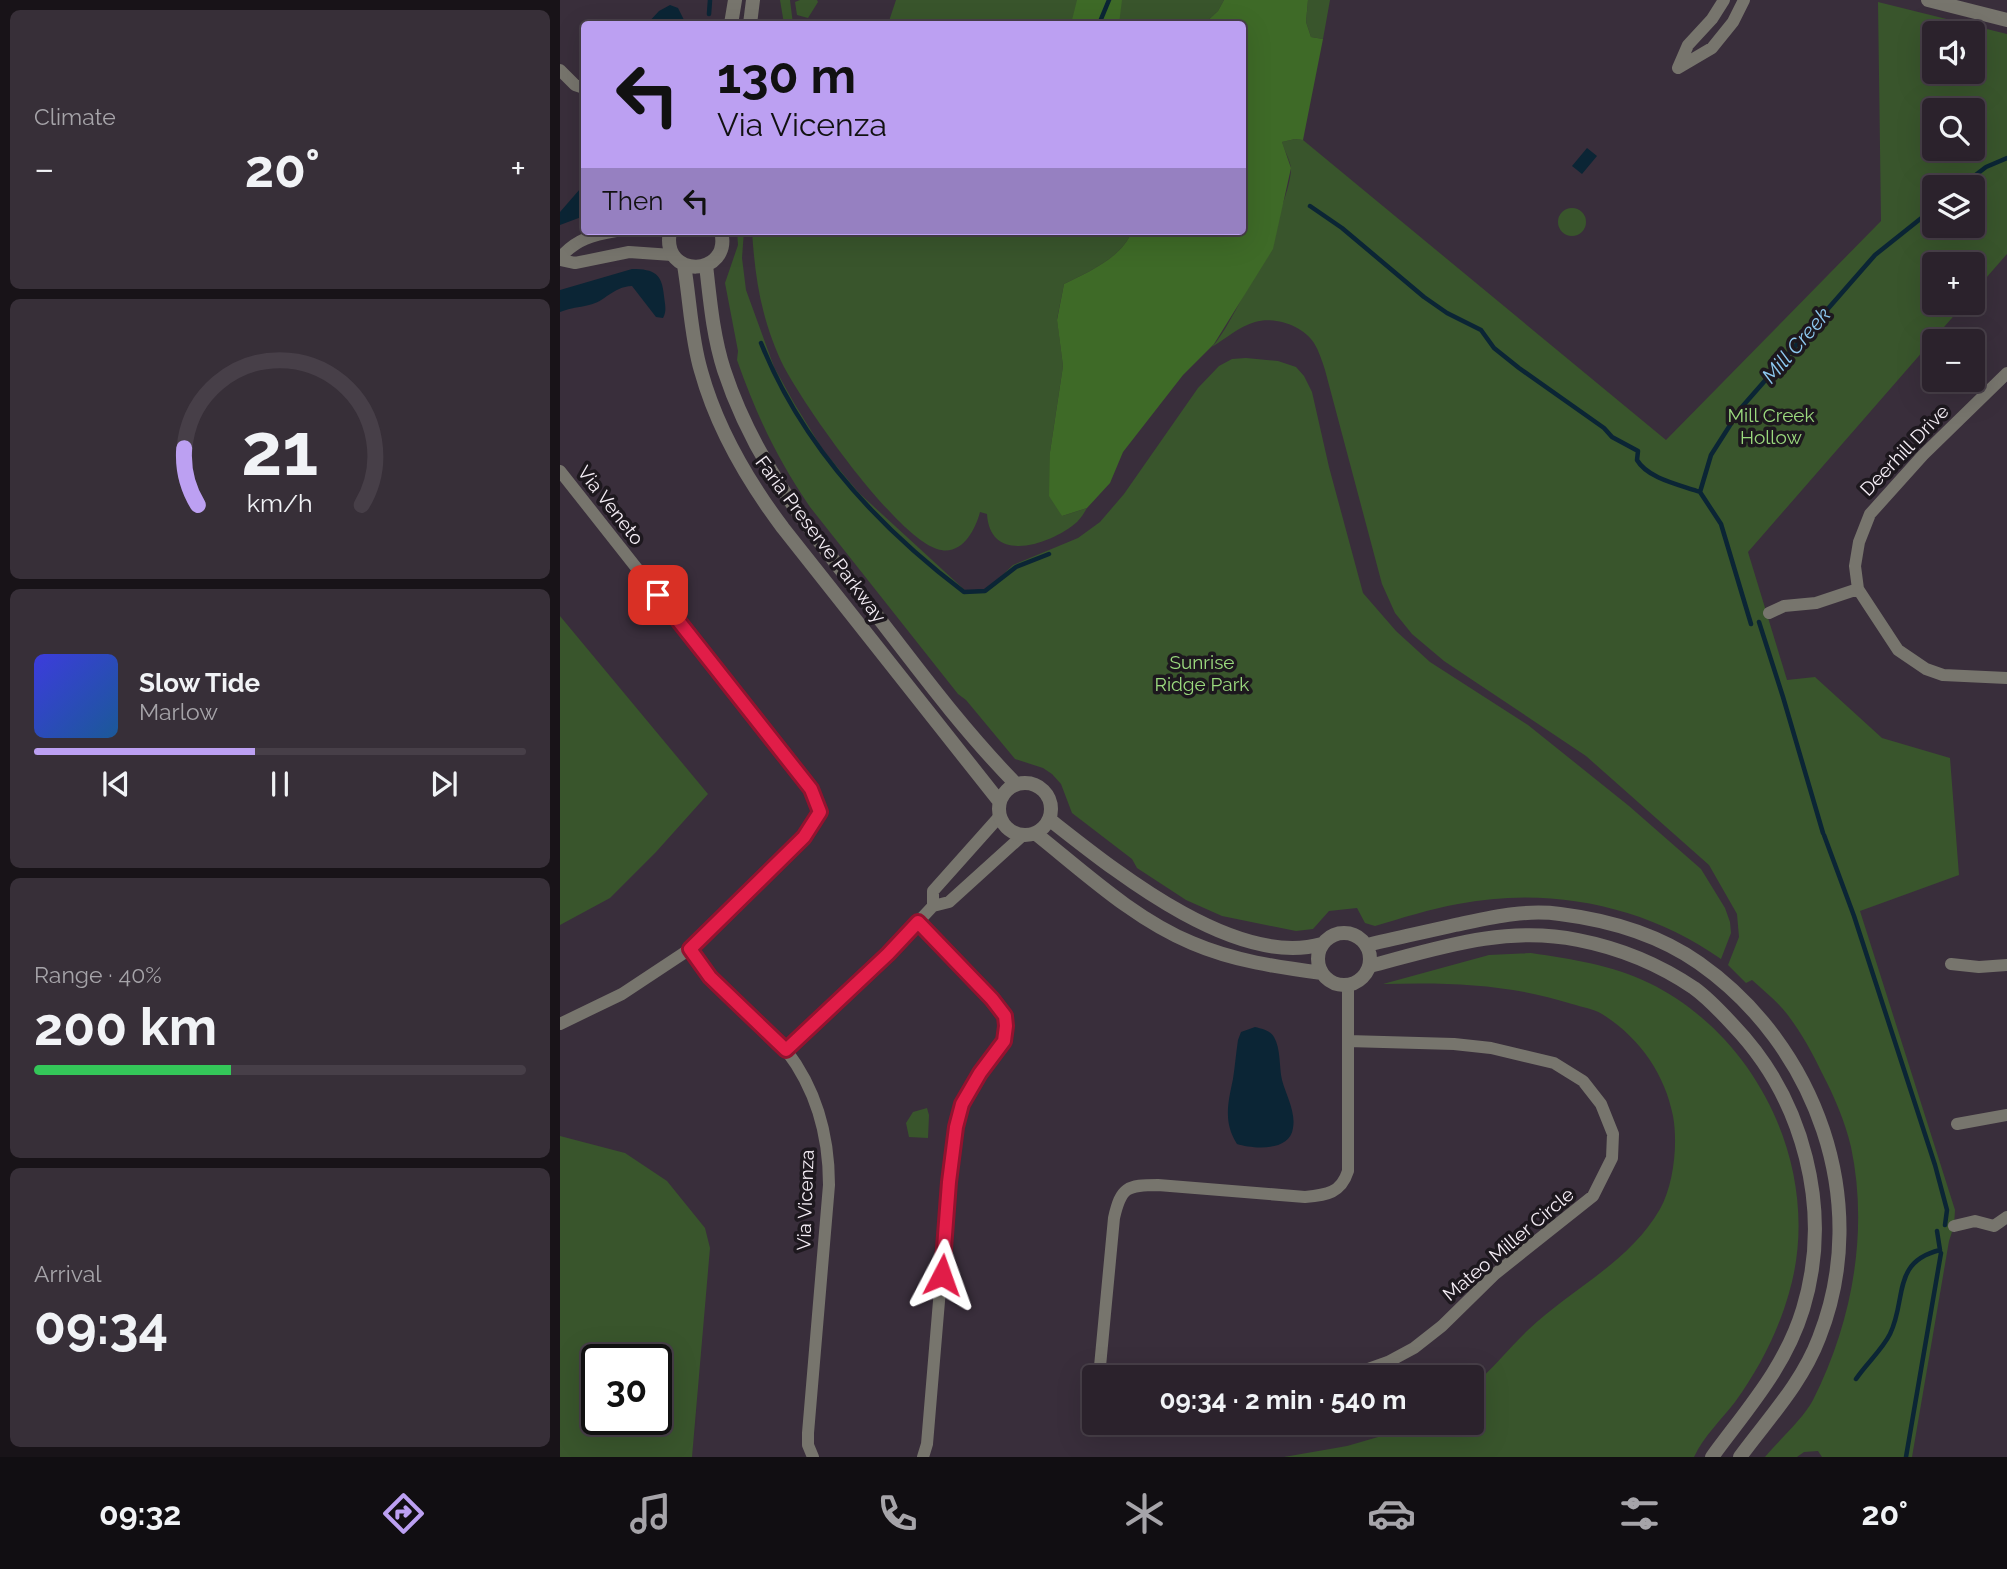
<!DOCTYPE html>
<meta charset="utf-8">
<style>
body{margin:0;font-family:Raleway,sans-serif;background:#372f38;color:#f1f3f6;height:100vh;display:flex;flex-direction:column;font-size:26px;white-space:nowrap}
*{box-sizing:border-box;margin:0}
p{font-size:23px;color:#a6a4a9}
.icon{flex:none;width:38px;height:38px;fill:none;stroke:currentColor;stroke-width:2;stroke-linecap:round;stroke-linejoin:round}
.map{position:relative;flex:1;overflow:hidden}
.details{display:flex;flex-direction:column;gap:10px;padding:10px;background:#181318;width:560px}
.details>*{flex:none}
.hud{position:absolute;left:21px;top:21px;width:665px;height:214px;border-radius:7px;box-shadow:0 7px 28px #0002,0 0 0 2px #473f48;background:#bca0f2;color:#111;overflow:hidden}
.controls{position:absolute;left:1362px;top:21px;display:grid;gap:14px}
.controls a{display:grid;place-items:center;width:63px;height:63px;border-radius:7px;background:#2b222c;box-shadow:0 7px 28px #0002,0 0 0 2px #473f48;font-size:35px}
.speed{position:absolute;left:21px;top:1344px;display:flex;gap:14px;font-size:35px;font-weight:700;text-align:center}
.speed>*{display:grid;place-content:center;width:91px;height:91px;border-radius:50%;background:#2b222c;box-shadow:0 7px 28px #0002,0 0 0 2px #473f48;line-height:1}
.speed .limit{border:4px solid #111;border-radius:10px;background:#fff;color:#111}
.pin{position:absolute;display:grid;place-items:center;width:60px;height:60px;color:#fff;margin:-30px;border-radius:14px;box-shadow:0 4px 10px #0006}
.me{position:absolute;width:77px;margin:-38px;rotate:4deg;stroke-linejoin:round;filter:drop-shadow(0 0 5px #0008)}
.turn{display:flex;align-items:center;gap:24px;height:147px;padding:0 21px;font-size:32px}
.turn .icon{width:91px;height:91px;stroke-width:2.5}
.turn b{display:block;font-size:49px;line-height:60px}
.then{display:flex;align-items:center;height:66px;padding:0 21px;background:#0003;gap:14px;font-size:26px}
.big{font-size:52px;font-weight:700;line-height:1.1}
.details .widget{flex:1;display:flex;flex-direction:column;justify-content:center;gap:10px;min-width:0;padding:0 24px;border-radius:10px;background:#372f38}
.details .dial{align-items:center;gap:0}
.dial svg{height:182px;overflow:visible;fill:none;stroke:#473f48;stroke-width:7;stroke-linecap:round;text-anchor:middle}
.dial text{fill:#f1f3f6;stroke:none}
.song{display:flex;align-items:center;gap:21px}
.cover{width:84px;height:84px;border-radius:10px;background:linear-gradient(135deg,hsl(240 70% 55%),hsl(210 70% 35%))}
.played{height:7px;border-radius:4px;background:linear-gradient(90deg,#bca0f2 45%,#473f48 45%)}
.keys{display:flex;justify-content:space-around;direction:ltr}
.heat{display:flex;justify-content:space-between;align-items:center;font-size:38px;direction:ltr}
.charge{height:10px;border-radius:5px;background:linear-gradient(90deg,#34c759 40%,#473f48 0)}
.trip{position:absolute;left:522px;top:1365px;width:402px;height:70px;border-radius:7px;background:#2b222c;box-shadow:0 7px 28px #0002,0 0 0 2px #473f48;font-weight:700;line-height:70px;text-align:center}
.tabs{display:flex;height:112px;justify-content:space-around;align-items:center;background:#110e12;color:#a6a4a9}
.tabs .icon{width:49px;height:49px}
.tabs .on{color:#bca0f2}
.tabs b{font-size:32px;color:#f1f3f6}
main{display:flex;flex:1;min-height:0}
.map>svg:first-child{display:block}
.green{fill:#39552c;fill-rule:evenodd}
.forest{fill:#3e6a27}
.water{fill:#0b2535}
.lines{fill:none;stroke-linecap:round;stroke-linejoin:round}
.stream{stroke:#0b2535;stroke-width:4.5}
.minor{stroke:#77756d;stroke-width:12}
.tertiary{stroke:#77756d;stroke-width:14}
.route-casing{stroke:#92132f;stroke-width:18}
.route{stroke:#e11d48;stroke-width:12}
.labels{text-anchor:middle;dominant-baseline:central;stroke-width:7;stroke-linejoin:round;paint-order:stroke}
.park-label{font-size:19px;fill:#9bda7e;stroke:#1d181e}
.street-label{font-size:19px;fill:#f5eef6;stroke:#1d181e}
.water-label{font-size:21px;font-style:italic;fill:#8dc8f0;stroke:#1d181e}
</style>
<main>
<section class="details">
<div class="widget"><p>Climate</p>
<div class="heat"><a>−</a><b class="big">20°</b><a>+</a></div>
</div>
<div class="widget dial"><svg viewBox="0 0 100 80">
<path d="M14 69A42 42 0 1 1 86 69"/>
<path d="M14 69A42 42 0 0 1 8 44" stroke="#bca0f2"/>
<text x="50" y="56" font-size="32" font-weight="700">21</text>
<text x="50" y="72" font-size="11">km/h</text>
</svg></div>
<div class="widget">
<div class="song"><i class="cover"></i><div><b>Slow Tide</b><p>Marlow</p></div></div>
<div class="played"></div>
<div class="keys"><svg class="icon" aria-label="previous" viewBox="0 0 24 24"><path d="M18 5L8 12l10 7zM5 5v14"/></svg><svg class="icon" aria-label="pause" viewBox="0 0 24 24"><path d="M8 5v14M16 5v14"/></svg><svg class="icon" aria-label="next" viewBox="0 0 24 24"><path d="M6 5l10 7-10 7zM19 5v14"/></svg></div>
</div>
<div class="widget"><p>Range · 40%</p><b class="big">200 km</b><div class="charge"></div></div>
<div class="widget"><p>Arrival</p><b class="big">09:34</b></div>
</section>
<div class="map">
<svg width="1447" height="1457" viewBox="0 0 1447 1457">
<rect width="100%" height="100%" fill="#392e3b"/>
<path class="green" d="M220 0H230L233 24H224Z
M240 0H257L258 2 248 18 237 15 235 2Z
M336 0H664L658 11 644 24H328Z
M748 0H770L763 39 751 37 746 22Z
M1318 2 1447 34V254L1412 294V264H1374V303H1405L1188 552 1227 680 1255 677 1322 738 1390 758 1399 875 1300 911 1395 1210 1394 1226 1389 1241 1352 1457H1262L1258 1451 1244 1452 1237 1457H1205C1219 1440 1243 1419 1253 1400 1292 1323 1309 1232 1291 1147 1285 1121 1274 1096 1262 1073 1252 1052 1241 1032 1227 1014 1217 1001 1204 991 1192 980L1186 983 1168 965 1179 937 1177 914 1149 865 1026 756 884 661 852 634 835 613 822 584 765 370C762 361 759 351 754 343 743 326 715 316 695 322 680 326 665 339 652 347 674 324 732 199 731 168 730 160 724 150 722 142L735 139 743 140 1106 440 1321 221ZM1374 33H1412V72H1374ZM1374 110H1412V149H1374ZM1374 187H1412V226H1374Z
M998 222a14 14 0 1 1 28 0a14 14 0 1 1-28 0Z
M177 231H184L182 258 186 290 214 367 234 403 263 450 299 493 408 593 418 592 430 587 453 565 518 538 540 522 564 494 638 388 659 366 672 359 686 358 718 361 736 367 744 376 752 392 769 467 803 593 836 631 870 662 968 725 1069 806 1141 869 1165 908 1170 922 1171 933 1161 959C1085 905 988 886 898 904 870 909 842 918 815 926L805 923 797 908 769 911 753 929 736 931 662 916 626 900 577 868 572 859 512 813 501 784 492 774 483 768 455 759 406 700 398 694 250 507C217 459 196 414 177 360L178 351 165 283 178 245Z
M192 231H572C562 258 528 272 504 284L497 319 503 366 490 452 502 516 527 508C524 513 521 518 517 522 492 544 430 566 427 514L420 512C415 531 401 557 377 549 334 535 241 402 221 361 201 317 195 278 192 231Z
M0 616 148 794 96 852 50 898 0 925Z
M971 953C1012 959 1052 965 1089 983 1200 1037 1264 1174 1229 1293 1218 1332 1199 1369 1175 1402 1161 1420 1144 1436 1134 1457H724L787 1446 825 1435 852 1423H912V1386C933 1369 949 1348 968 1330 1011 1289 1070 1262 1100 1209 1114 1184 1118 1143 1113 1116 1105 1074 1079 1037 1042 1014 1034 1009 1022 1007 1012 1004 949 984 890 982 823 984L929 955Z
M367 1108 369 1115 368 1138 349 1137 346 1123 353 1112Z
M0 1136 65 1153 107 1181 145 1228 150 1248 132 1457H0ZM37 1360H96V1419H37Z"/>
<path class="forest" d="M517 0H562L559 24H511Z
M664 0H748L746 22 751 37 763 39 743 140 735 139 722 142 731 168 713 249 654 344 623 375 563 452 550 483 527 508 502 516 489 496 490 452 503 366 497 320 504 284C528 272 562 258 572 231H682V24H644L658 11Z"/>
<path class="water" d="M110 5 118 8 126 24H87L99 11Z
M1027 148 1037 156 1022 174 1012 166Z
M24 188V216L0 225V212L20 189Z
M72 269C95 269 102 274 104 296 105 305 107 311 103 318L96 317 72 286C52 287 45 302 29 305 17 308 13 307 0 312V290Z
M695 1027C702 1029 710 1030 714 1037 721 1049 719 1067 722 1080 726 1095 736 1112 733 1128 730 1152 693 1149 677 1144 663 1122 668 1103 673 1079 675 1066 676 1053 678 1040L681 1032Z"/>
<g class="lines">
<path class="stream" d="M149 14 150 0
M539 24 549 0
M1400 187 1426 167 1447 158
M750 206 782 228 864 297 887 313 921 330 934 348 959 368 1044 428 1052 437 1078 451 1077 460C1088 479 1121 485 1140 492
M201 343C242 445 317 526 404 592L425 591 456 567 489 554
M1199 622 1223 697 1263 833
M1191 624 1161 524 1140 492 1151 455 1181 408 1315 255 1374 208
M1264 835 1294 916 1375 1165 1387 1210 1385 1225
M1296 1379C1306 1364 1322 1350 1330 1334 1347 1300 1331 1262 1380 1250L1377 1231
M1346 1457 1381 1253"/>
<path class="minor" d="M1118 68 1152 48 1173 22 1184 0
M1118 68 1128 45 1152 19 1164 0
M0 70 15 85 24 88
M0 258C16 239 33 235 56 231
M0 260 15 263 69 252 112 255
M1447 373 1363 455 1310 514 1299 542 1295 566 1298 589 1338 650 1366 669 1383 675 1447 678
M0 471 251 789 260 812 244 837 130 949 62 994 0 1024
M1209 613 1224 606 1256 603 1298 589
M373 906V891L439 817
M358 922 432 999 445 1016 446 1026 444 1041 420 1073 402 1104 396 1127 389 1182 367 1444 363 1457
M130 949C143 967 156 983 172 998 190 1015 210 1030 226 1050 256 1089 269 1136 269 1185L248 1433V1445L253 1457
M1391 964 1419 967 1447 965
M226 1050 328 954 373 906 389 902 463 835
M1397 1124 1447 1115
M1394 1226 1415 1221 1434 1226 1447 1217
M539 1377 554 1218C561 1187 567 1185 598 1185L745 1197C767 1195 781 1193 788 1171V985
M786 1377 828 1362 854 1348 882 1326 935 1274 1033 1196 1052 1158 1053 1134 1041 1104 1023 1081 994 1063 931 1048 894 1044 788 1041"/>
<path class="tertiary" d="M1368 0 1447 20
M171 24 175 0
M190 24 193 0
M110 231C100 280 173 277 161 231
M124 265C130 300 131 338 141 371 157 429 187 480 223 528L439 801
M146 265C150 300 153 336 164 370 196 468 258 540 321 621 364 677 406 733 456 784
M439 809a26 26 0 1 1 52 0a26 26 0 1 1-52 0Z
M489 819C554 870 675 969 762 944
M475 833C524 872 574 919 632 943 674 961 717 967 762 973
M758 959a26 26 0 1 1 52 0a26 26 0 1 1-52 0Z
M807 945C836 938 865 932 895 925 929 918 964 909 1000 914 1048 920 1099 935 1139 963 1256 1045 1313 1202 1259 1338 1242 1383 1208 1419 1180 1457
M810 966C878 948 946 925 1018 940 1059 948 1100 965 1134 988 1148 998 1161 1012 1173 1025 1244 1099 1273 1210 1243 1309 1225 1368 1187 1409 1152 1457"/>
</g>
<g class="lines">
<defs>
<path id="route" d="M98 595 251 789 260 812 244 837 130 949 150 977 226 1050 328 954 358 922 432 999 445 1016 446 1026 444 1041 420 1073 402 1104 396 1127 389 1182 382 1275"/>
</defs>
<use href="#route" class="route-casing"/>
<use href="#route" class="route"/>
</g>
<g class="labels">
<g class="park-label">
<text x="1211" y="415">Mill Creek<tspan x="1211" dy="22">Hollow</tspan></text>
<text x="642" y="662">Sunrise<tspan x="642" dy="22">Ridge Park</tspan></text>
</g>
<g class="street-label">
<text transform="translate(1344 450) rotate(-46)">Deerhill Drive</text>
<text transform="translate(51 505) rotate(52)">Via Veneto</text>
<text transform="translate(261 539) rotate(53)">Faria Preserve Parkway</text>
<text transform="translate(245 1200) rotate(-88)">Via Vicenza</text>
<text transform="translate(948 1244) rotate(-40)">Mateo Miller Circle</text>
</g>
<g class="water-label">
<text transform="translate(1236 345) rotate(-49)">Mill Creek</text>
</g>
</g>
</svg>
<div class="controls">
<a><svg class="icon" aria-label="sound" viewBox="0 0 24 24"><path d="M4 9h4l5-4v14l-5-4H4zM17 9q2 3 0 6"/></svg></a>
<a><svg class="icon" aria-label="search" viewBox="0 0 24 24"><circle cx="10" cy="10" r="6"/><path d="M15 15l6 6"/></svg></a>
<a><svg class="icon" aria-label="layers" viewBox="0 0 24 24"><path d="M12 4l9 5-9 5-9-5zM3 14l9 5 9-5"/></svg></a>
<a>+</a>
<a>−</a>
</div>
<div class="speed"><div class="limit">30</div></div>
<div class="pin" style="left:98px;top:595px;background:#d93025"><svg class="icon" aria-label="arrive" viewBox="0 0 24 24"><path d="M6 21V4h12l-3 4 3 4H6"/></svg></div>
<svg class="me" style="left:382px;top:1275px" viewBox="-20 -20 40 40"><path d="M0-17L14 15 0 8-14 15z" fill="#e11d48" stroke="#fff" stroke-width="4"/></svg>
<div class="trip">09:34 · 2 min · 540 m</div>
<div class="hud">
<div class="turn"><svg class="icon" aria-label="left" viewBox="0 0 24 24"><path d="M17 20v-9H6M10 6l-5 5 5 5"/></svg><div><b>130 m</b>Via Vicenza</div></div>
<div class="then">Then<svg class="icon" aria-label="left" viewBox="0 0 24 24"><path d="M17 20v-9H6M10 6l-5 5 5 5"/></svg></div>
</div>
</div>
</main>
<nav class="tabs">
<b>09:32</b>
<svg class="icon on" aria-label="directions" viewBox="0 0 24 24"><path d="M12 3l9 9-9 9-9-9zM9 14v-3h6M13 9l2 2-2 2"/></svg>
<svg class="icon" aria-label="music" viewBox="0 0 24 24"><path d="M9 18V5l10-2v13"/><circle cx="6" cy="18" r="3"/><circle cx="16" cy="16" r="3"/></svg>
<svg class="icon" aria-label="phone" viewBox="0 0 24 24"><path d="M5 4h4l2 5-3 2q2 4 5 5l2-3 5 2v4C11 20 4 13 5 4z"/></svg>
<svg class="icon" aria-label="climate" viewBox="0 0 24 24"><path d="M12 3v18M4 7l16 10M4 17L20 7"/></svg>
<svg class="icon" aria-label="car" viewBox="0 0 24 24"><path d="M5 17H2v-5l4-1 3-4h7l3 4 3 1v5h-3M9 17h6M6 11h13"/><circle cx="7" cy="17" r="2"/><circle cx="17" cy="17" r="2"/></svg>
<svg class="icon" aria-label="filters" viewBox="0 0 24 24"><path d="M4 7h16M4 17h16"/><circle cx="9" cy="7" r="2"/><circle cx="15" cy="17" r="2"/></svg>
<b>20°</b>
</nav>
